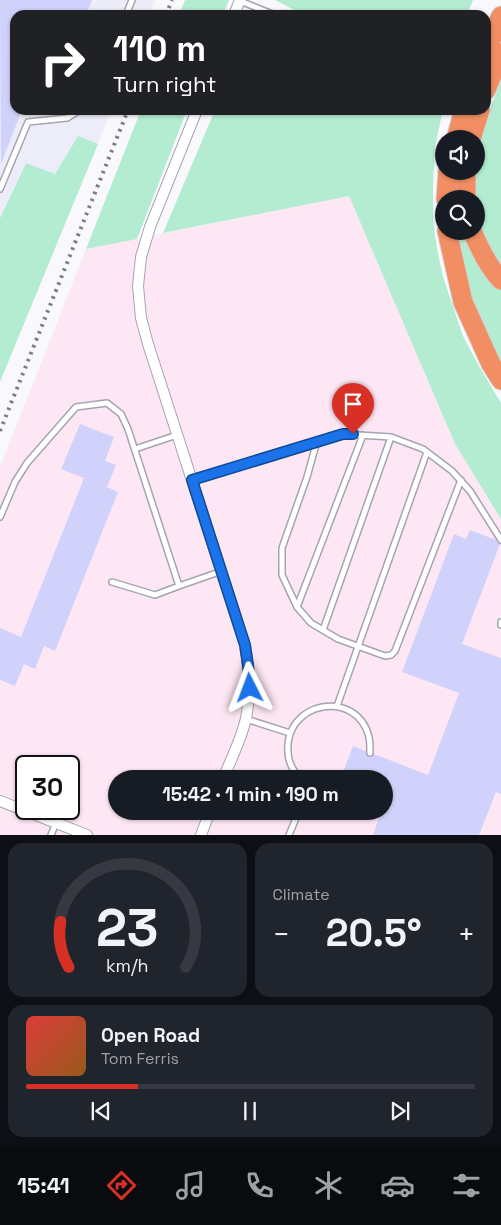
<!DOCTYPE html>
<meta charset="utf-8">
<style>
body{margin:0;font-family:"Space Grotesk",sans-serif;background:#20242c;color:#f1f3f6;height:100vh;display:flex;flex-direction:column;font-size:19px;white-space:nowrap}
*{box-sizing:border-box;margin:0}
p{font-size:16px;color:#9ea1a6}
.icon{flex:none;width:28px;height:28px;fill:none;stroke:currentColor;stroke-width:2;stroke-linecap:round;stroke-linejoin:round}
.map{position:relative;height:835px;overflow:hidden}
.panel{display:flex;flex-direction:column;gap:8px;padding:8px;background:#0d0f14;flex:1}
.panel>*{flex:none}
.hud{position:absolute;left:10px;top:10px;width:481px;height:105px;border-radius:15px;box-shadow:0 1px 4px #0004;background:#202124;color:#fff;overflow:hidden}
.buttons{position:absolute;left:435px;top:130px;display:grid;gap:10px}
.buttons a{display:grid;place-items:center;width:50px;height:50px;border-radius:50%;background:#171b24;box-shadow:0 1px 4px #0004;font-size:25px}
.speed{position:absolute;left:15px;top:755px;display:flex;gap:10px;font-size:25px;font-weight:700;text-align:center}
.speed>*{display:grid;place-content:center;width:65px;height:65px;border-radius:50%;background:#171b24;box-shadow:0 1px 4px #0004;line-height:1}
.speed .limit{border:2px solid #111;border-radius:8px;background:#fff;color:#111}
.pin{position:absolute;display:grid;place-items:center;width:42px;height:42px;color:#fff;margin:-51px -21px;border-radius:50% 50% 50% 0;rotate:-45deg;box-shadow:0 0 5px #0007}
.pin .icon{rotate:45deg}
.me{position:absolute;width:55px;margin:-28px;rotate:357deg;stroke-linejoin:round;filter:drop-shadow(0 0 4px #0008)}
.turn{display:flex;align-items:center;gap:18px;height:105px;padding:0 20px;font-size:22px}
.turn .icon{width:65px;height:65px;stroke-width:2.5}
.turn b{display:block;font-size:35px;line-height:42px}
.big{font-size:38px;font-weight:700;line-height:1.1}
.panel .tile{flex:1;display:flex;flex-direction:column;justify-content:center;gap:8px;min-width:0;padding:0 18px;border-radius:15px;background:#20242c}
.panel .dial{align-items:center;gap:0}
.dial svg{height:130px;overflow:visible;fill:none;stroke:#363941;stroke-width:7;stroke-linecap:round;text-anchor:middle}
.dial text{fill:#f1f3f6;stroke:none}
.song{display:flex;align-items:center;gap:15px}
.cover{width:60px;height:60px;border-radius:8px;background:linear-gradient(135deg,hsl(0 70% 55%),hsl(30 70% 35%))}
.played{height:5px;border-radius:2px;background:linear-gradient(90deg,#d93025 25%,#363941 25%)}
.keys{display:flex;justify-content:space-around;direction:ltr}
.heat{display:flex;justify-content:space-between;align-items:center;font-size:28px;direction:ltr}
.panel .tiles{flex:1;display:grid;gap:8px;grid-template-columns:1fr 1fr}
.tile:last-child{grid-column:span 2}
.trip{position:absolute;left:108px;top:770px;width:285px;height:50px;border-radius:25px;background:#171b24;box-shadow:0 1px 4px #0004;font-weight:700;line-height:50px;text-align:center}
.dock{display:flex;height:80px;justify-content:space-around;align-items:center;background:#090b0e;color:#9ea1a6}
.dock .icon{width:35px;height:35px}
.dock .selected{color:#d93025}
.dock b{font-size:22px;color:#f1f3f6}
.map>svg:first-child{display:block}
.commercial{fill:#fee7f4;fill-rule:evenodd}
.built{fill:#ecedf9}
.green{fill:#b3ecd0}
.building{fill:#d0d2fb}
.lines{fill:none;stroke-linecap:round;stroke-linejoin:round}
.service-casing{stroke:#a4a5b0;stroke-width:8}
.minor-casing{stroke:#a4a5b0;stroke-width:12}
.motorway-casing{stroke:#d3d3d4;stroke-width:21}
.service{stroke:#fff;stroke-width:5}
.minor{stroke:#fff;stroke-width:10}
.motorway{stroke:#f18e63;stroke-width:19}
.rail{stroke:#7c7c81;stroke-width:4;stroke-dasharray:2.5 5;stroke-linecap:butt}
.route-casing{stroke:#114b97;stroke-width:12}
.route{stroke:#1a73e8;stroke-width:9}
</style>
<div class="map">
<svg width="501" height="835" viewBox="0 0 501 835">
<rect width="100%" height="100%" fill="#f8f8fd"/>
<path class="commercial" d="M349 196 455 444 501 519V835H0V467L86 249ZM26 766H69V809H26ZM116 779H384V811H116Z"/>
<path class="built" d="M0 0H155L149 15H15V110H111L98 144 78 137 55 174 25 164 0 218Z"/>
<path class="green" d="M185 0H229L223 15H179Z
M275 0H473L467 15H304Z
M501 81V266C460 208 476 141 501 81Z
M141 110H187L137 239 86 249Z
M215 110H443L435 146 433 185V220L437 249 443 277 463 336 480 368 501 403V519L455 444 349 196 163 233Z
M78 136 98 144 0 382V218L26 163 55 174Z
M456 231H467L491 279 501 290V368L475 314Z"/>
<path class="building" d="M0 0H92L86 15H15V110H22L1 164Z
M80 424 114 437 105 461 116 465 107 487 118 492 55 651 44 646 35 669 24 664 15 686 0 680V628L21 637 84 478 61 469Z
M470 530 496 540 500 544 462 644 501 658V794L496 792 479 835H373L381 811H384V805L390 787 384 785V779H368L365 778V774L362 772 356 774 344 770 353 746 366 751 368 757H372L374 754 428 775 459 693 402 672 454 534 466 539Z"/>
<g class="lines">
<defs>
<path id="service" d="M240 1 275 15
M126 15 132 0
M0 189 28 122 67 118 80 110
M317 441 307 477 282 548V575L297 607 311 623 338 639 385 656 391 655 395 651 461 480
M135 449 177 435
M192 480 343 434 391 437 423 449 452 471 470 491 501 540
M0 517 15 482 27 463 76 407 107 403 121 414 128 429 179 586 222 571
M112 582 155 595 179 586
M297 607 363 435
M501 622V625
M323 630 391 437
M337 706 427 452
M246 719 290 733
M301 779C294 772 288 762 288 752 284 701 357 688 369 737 370 742 370 748 370 753
M357 779 361 776
M51 835 56 823
M289 835 299 811"/>
<path id="minor" d="M234 15 240 0
M197 110 150 227 141 257 138 286 141 318 148 344 245 645C249 669 251 693 246 718 242 738 231 759 223 779
M0 801 87 835
M201 835 210 811"/>
<path id="motorway" d="M486 52 501 16
M486 90 501 53
M456 139 464 110
M471 139 480 110
M446 199 448 171
M466 199V171
M447 231 463 302 491 364 501 380
M472 231C480 249 488 266 501 280"/>
</defs>
<use href="#service" class="service-casing"/>
<use href="#minor" class="minor-casing"/>
<use href="#motorway" class="motorway-casing"/>
<use href="#service" class="service"/>
<use href="#minor" class="minor"/>
<use href="#motorway" class="motorway"/>
<path class="rail" d="M166 15 172 0
M0 431 128 110"/>
</g>
<g class="lines">
<defs>
<path id="route" d="M250 688 248 665 245 645 192 480 343 434H353"/>
</defs>
<use href="#route" class="route-casing"/>
<use href="#route" class="route"/>
</g>
</svg>
<div class="buttons">
<a><svg class="icon" aria-label="sound" viewBox="0 0 24 24"><path d="M4 9h4l5-4v14l-5-4H4zM17 9q2 3 0 6"/></svg></a>
<a><svg class="icon" aria-label="search" viewBox="0 0 24 24"><circle cx="10" cy="10" r="6"/><path d="M15 15l6 6"/></svg></a>
</div>
<div class="speed"><div class="limit">30</div></div>
<div class="pin" style="left:353px;top:434px;background:#d93025"><svg class="icon" aria-label="arrive" viewBox="0 0 24 24"><path d="M6 21V4h12l-3 4 3 4H6"/></svg></div>
<svg class="me" style="left:250px;top:688px" viewBox="-20 -20 40 40"><path d="M0-17L14 15 0 8-14 15z" fill="#1a73e8" stroke="#fff" stroke-width="4"/></svg>
<div class="trip">15:42 · 1 min · 190 m</div>
<div class="hud">
<div class="turn"><svg class="icon" aria-label="right" viewBox="0 0 24 24"><path d="M7 20v-9h11M14 6l5 5-5 5"/></svg><div><b>110 m</b>Turn right</div></div>
</div>
</div>
<section class="panel">
<div class="tiles">
<div class="tile dial"><svg viewBox="0 0 100 80">
<path d="M14 69A42 42 0 1 1 86 69"/>
<path d="M14 69A42 42 0 0 1 9 41" stroke="#d93025"/>
<text x="50" y="56" font-size="32" font-weight="700">23</text>
<text x="50" y="72" font-size="11">km/h</text>
</svg></div>
<div class="tile"><p>Climate</p>
<div class="heat"><a>−</a><b class="big">20.5°</b><a>+</a></div>
</div>
<div class="tile">
<div class="song"><i class="cover"></i><div><b>Open Road</b><p>Tom Ferris</p></div></div>
<div class="played"></div>
<div class="keys"><svg class="icon" aria-label="previous" viewBox="0 0 24 24"><path d="M18 5L8 12l10 7zM5 5v14"/></svg><svg class="icon" aria-label="pause" viewBox="0 0 24 24"><path d="M8 5v14M16 5v14"/></svg><svg class="icon" aria-label="next" viewBox="0 0 24 24"><path d="M6 5l10 7-10 7zM19 5v14"/></svg></div>
</div>
</div>
</section>
<nav class="dock">
<b>15:41</b>
<svg class="icon selected" aria-label="directions" viewBox="0 0 24 24"><path d="M12 3l9 9-9 9-9-9zM9 14v-3h6M13 9l2 2-2 2"/></svg>
<svg class="icon" aria-label="music" viewBox="0 0 24 24"><path d="M9 18V5l10-2v13"/><circle cx="6" cy="18" r="3"/><circle cx="16" cy="16" r="3"/></svg>
<svg class="icon" aria-label="phone" viewBox="0 0 24 24"><path d="M5 4h4l2 5-3 2q2 4 5 5l2-3 5 2v4C11 20 4 13 5 4z"/></svg>
<svg class="icon" aria-label="climate" viewBox="0 0 24 24"><path d="M12 3v18M4 7l16 10M4 17L20 7"/></svg>
<svg class="icon" aria-label="car" viewBox="0 0 24 24"><path d="M5 17H2v-5l4-1 3-4h7l3 4 3 1v5h-3M9 17h6M6 11h13"/><circle cx="7" cy="17" r="2"/><circle cx="17" cy="17" r="2"/></svg>
<svg class="icon" aria-label="filters" viewBox="0 0 24 24"><path d="M4 7h16M4 17h16"/><circle cx="9" cy="7" r="2"/><circle cx="15" cy="17" r="2"/></svg>
</nav>
